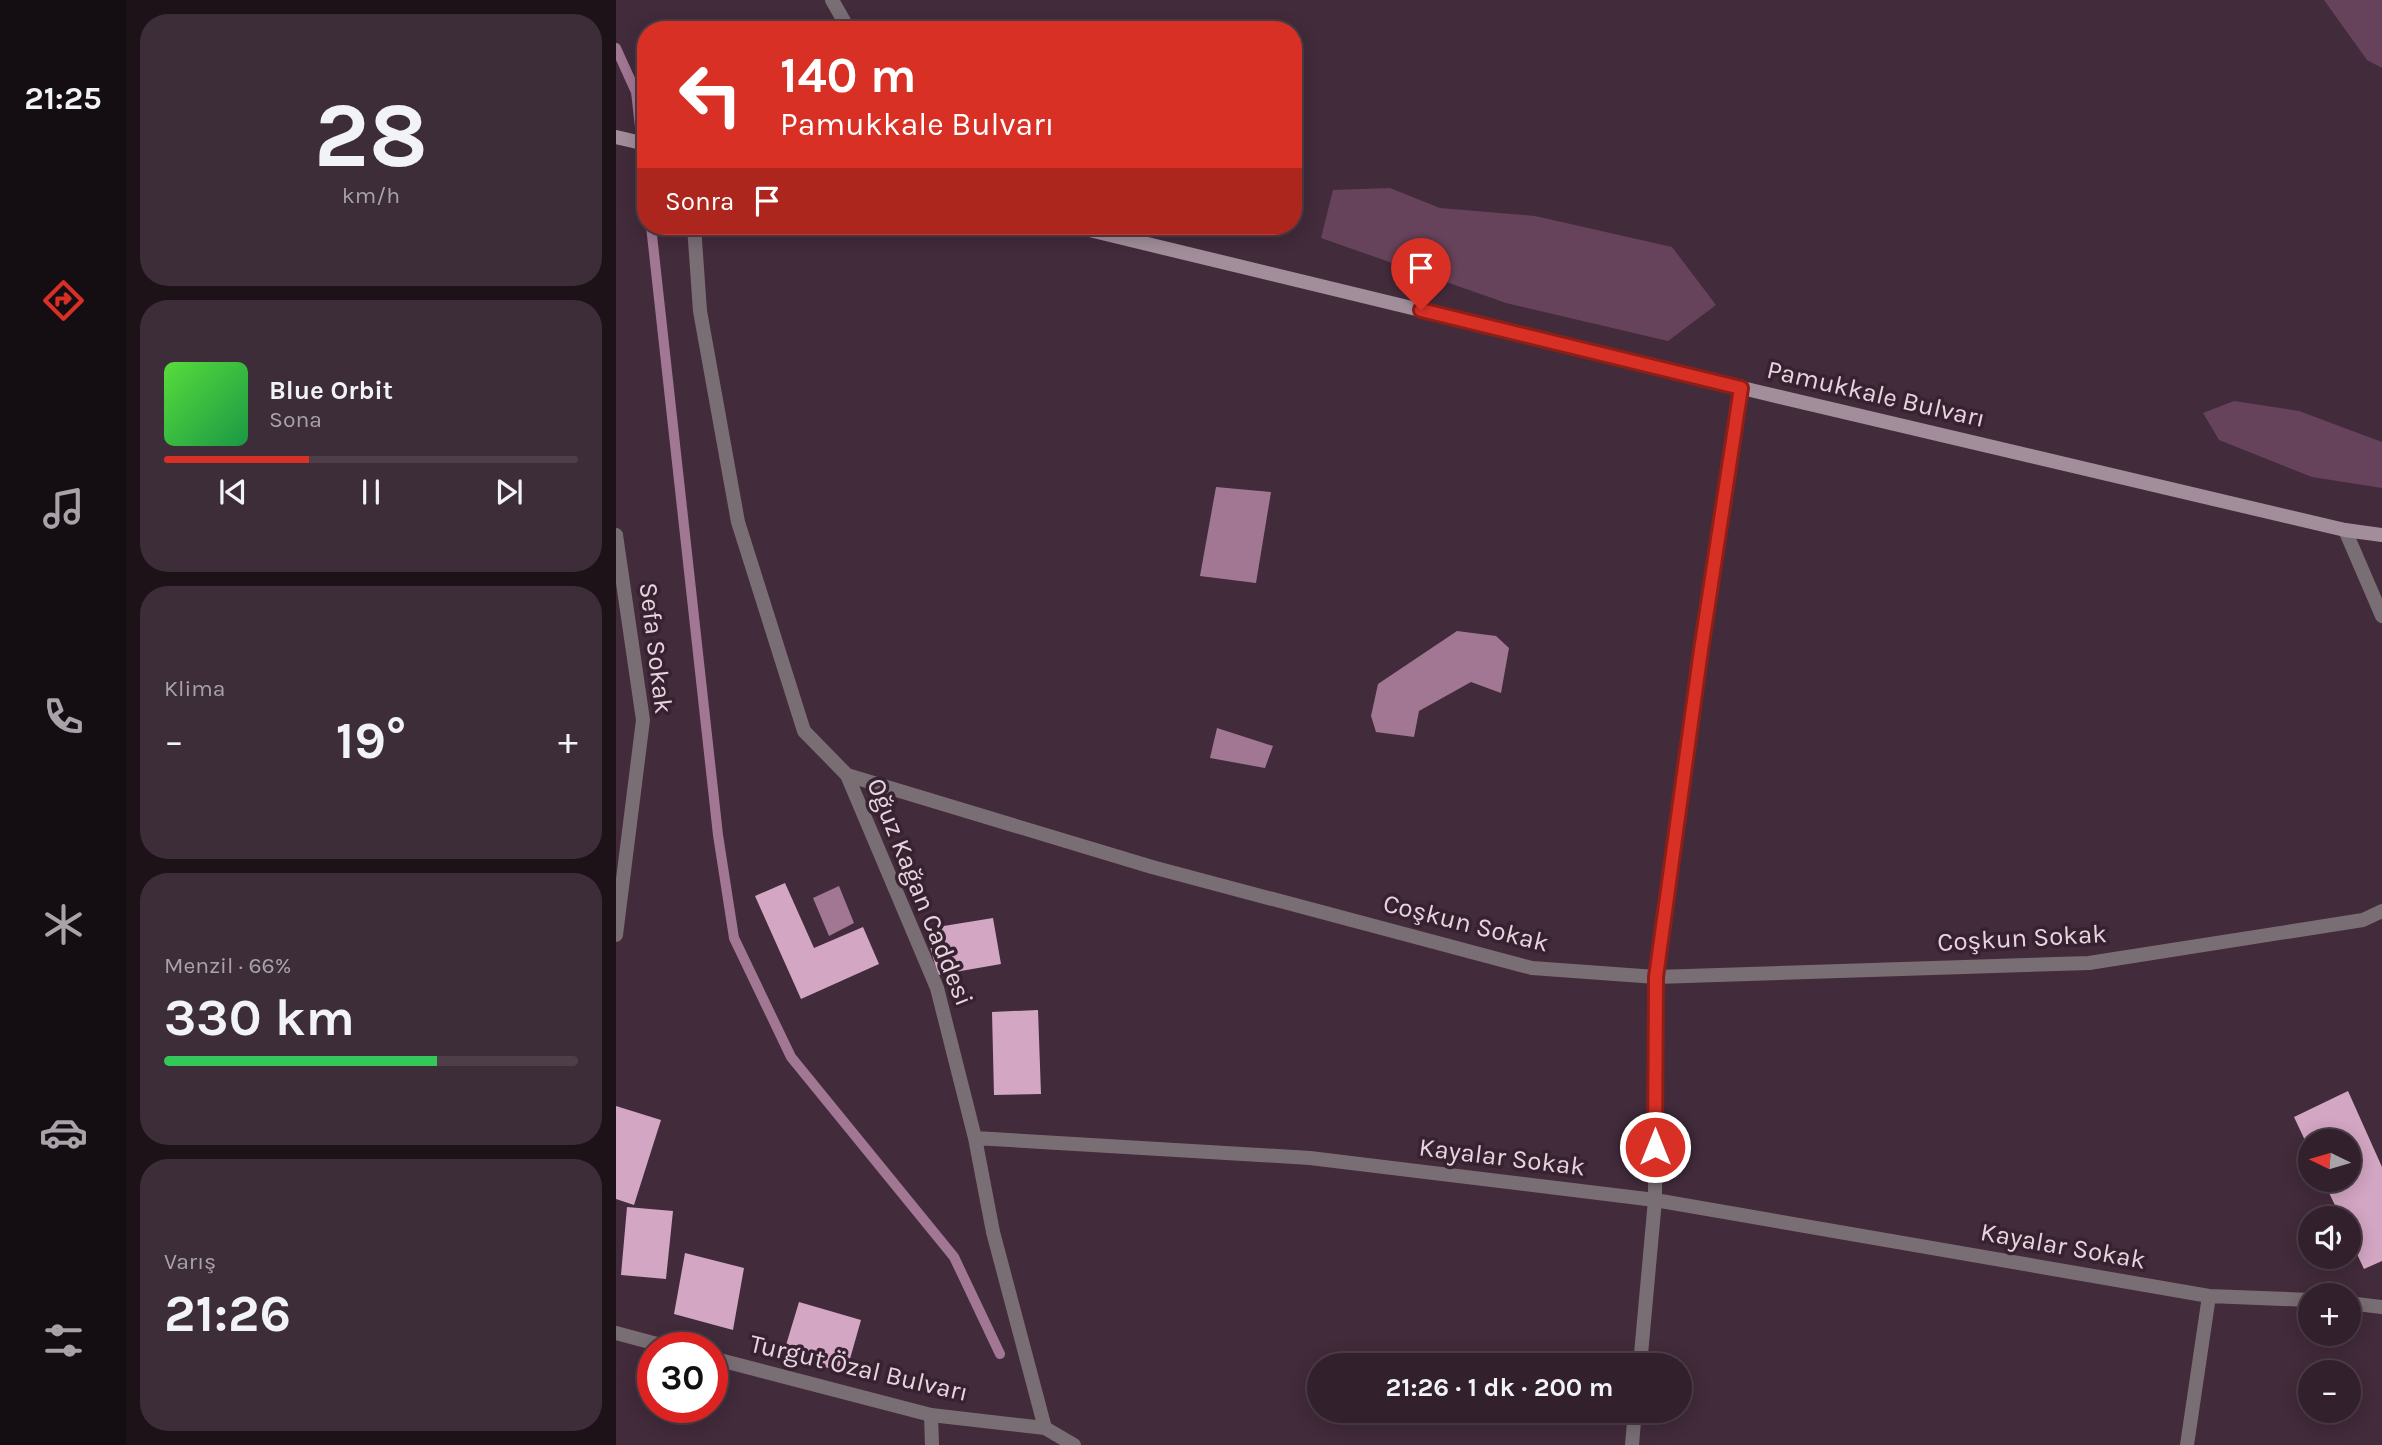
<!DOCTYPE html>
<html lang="tr">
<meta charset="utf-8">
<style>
body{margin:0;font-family:Karla,sans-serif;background:#3d2d38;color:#f1f3f6;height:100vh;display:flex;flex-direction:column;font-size:26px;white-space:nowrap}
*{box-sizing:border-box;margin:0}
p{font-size:23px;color:#a8a3a9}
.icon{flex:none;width:38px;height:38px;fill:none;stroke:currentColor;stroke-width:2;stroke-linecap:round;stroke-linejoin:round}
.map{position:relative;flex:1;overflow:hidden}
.side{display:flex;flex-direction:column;gap:14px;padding:14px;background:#1c1218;width:490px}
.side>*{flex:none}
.banner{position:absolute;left:21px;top:21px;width:665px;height:214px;border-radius:28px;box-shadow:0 4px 18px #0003,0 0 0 2px #4d3e48;background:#d93025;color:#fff;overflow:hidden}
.needle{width:46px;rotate:275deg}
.buttons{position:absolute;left:1682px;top:1129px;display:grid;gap:14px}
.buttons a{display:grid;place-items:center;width:63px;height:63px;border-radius:50%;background:#32202c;box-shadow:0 4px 18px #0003,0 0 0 2px #4d3e48;font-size:35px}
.speed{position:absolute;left:21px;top:1332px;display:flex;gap:14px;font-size:35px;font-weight:700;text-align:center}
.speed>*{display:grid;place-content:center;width:91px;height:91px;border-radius:50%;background:#32202c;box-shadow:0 4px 18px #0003,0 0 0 2px #4d3e48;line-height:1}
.speed .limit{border:10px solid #d22;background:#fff;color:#111}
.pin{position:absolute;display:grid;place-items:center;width:60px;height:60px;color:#fff;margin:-72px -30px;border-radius:50% 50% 50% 0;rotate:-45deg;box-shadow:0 0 7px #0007}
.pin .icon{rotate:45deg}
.me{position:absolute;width:77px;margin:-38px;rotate:0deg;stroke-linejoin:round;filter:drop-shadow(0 0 5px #0008)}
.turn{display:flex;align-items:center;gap:24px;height:147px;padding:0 28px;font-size:32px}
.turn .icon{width:91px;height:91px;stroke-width:2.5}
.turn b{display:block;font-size:49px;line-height:60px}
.then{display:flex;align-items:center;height:66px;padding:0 28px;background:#0003;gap:14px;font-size:26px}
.big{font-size:52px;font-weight:700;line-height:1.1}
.side .card{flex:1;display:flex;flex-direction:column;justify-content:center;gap:10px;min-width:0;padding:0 24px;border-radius:28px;background:#3d2d38}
.side .dial{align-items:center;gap:0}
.dial b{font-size:91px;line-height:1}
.song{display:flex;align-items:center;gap:21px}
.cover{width:84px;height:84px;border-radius:10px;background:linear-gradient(135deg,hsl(110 70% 55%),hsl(140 70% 35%))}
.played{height:7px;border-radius:4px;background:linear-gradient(90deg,#d93025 35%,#4d3e48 35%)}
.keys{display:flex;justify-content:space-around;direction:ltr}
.heat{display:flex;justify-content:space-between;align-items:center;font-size:38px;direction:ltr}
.charge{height:10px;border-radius:5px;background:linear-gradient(90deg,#34c759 66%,#4d3e48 0)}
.trip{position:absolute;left:691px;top:1353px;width:385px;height:70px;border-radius:35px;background:#32202c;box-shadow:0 4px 18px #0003,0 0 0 2px #4d3e48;font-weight:700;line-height:70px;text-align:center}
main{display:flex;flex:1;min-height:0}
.dock{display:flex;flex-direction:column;width:126px;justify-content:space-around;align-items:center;background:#140d12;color:#a8a3a9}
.dock .icon{width:49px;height:49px}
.dock .active{color:#d93025}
.dock b{font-size:32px;color:#f1f3f6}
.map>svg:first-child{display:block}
.green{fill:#67435b}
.water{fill:#a27793}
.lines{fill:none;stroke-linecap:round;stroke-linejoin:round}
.stream{stroke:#a27793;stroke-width:10}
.building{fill:#d3a6c3}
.minor{stroke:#7a6e75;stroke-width:14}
.tertiary{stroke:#7a6e75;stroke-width:14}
.secondary{stroke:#a18e9a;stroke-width:14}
.route-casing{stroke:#8d1f18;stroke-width:18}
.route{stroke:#d93025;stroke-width:12}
.labels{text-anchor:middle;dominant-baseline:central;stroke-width:7;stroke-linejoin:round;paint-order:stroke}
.street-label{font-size:26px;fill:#e4d5df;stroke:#382130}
</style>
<main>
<nav class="dock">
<b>21:25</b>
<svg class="icon active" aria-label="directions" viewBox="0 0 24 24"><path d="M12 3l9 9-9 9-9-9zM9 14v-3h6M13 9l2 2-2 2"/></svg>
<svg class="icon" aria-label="music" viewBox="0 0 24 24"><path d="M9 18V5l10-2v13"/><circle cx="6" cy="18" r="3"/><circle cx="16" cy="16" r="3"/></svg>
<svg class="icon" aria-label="phone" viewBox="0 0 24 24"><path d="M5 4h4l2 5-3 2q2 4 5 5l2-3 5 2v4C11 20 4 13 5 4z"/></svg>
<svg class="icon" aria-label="climate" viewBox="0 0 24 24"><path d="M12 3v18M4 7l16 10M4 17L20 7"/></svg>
<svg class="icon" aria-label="car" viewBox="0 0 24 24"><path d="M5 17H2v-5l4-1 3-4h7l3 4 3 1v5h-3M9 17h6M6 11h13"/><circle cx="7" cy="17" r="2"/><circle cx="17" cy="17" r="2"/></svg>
<svg class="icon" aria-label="filters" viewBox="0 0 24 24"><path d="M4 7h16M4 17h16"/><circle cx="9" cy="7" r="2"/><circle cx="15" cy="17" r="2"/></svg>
</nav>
<section class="side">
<div class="card dial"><b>28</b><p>km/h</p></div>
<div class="card">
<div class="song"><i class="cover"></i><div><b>Blue Orbit</b><p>Sona</p></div></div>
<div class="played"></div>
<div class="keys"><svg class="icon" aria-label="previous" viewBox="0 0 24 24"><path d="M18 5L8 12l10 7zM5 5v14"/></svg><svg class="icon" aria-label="pause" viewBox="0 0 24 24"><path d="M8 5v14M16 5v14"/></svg><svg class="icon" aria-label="next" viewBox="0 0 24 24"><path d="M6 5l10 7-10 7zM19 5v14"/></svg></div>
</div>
<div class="card"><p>Klima</p>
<div class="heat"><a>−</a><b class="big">19°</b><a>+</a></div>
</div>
<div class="card"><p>Menzil · 66%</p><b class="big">330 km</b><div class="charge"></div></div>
<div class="card"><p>Varış</p><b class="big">21:26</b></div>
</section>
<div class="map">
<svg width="1766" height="1445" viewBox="0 0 1766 1445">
<rect width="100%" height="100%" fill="#422b3b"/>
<path class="green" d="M1708 0H1766V68L1751 60Z
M774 188 824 208 919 216 1056 247 1100 305 1052 341 890 303 705 238 717 190Z
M1618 401 1683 411 1766 442V488L1696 477 1603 440 1587 413Z"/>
<path class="water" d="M600 487 655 492 640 583 584 576Z
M841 631 880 636 893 648 885 693 855 682 803 711 798 737 760 732 755 716 762 684Z
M601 728 657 746 649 768 594 758Z
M223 886 238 923 213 936 197 898Z"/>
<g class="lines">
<path class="stream" d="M0 48 20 92 30 179
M35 226 102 835 118 938 175 1057 338 1257 384 1354"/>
</g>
<path class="building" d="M169 883 198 948 247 927 263 964 185 999 139 896Z
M377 918 385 964 322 975 309 929Z
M422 1010 425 1094 378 1095 376 1012Z
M1732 1091 1766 1167V1261L1748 1269 1732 1235V1218H1725L1707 1180H1732V1141H1694V1151L1678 1117Z
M0 1106 45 1120 18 1205 0 1199Z
M11 1207 57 1211 50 1279 5 1275Z
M69 1253 128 1268 117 1330 58 1314Z
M183 1302 245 1320 230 1373 167 1355Z"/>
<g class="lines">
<path class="minor" d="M78 226 84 311 122 522 188 731 231 775 321 988 359 1138 377 1232 429 1428
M1729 530 1766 616
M0 535 27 720 0 935
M231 775 536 867 916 968 1040 977 1473 963 1747 920 1766 911
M359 1138 694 1158 1039 1200 1593 1296 1694 1300
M1732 1303 1766 1307
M1024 1365 1039 1200 1040 977 1085 650 1125 388
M1016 1445 1019 1410
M1571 1445 1593 1296"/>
<path class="tertiary" d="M216 0 233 30
M0 1333 56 1348
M96 1358 315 1415 429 1428 458 1445
M315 1415 316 1445"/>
<path class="secondary" d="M0 137 30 144
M457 226 1143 392 1729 530 1766 535"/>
</g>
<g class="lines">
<defs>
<path id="route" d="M805 310 1125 388 1085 650 1040 977 1039 1147"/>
</defs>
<use href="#route" class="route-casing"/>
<use href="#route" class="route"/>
</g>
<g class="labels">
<g class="street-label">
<text transform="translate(1260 394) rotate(13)">Pamukkale Bulvarı</text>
<text transform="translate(40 648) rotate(83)">Sefa Sokak</text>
<text transform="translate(304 892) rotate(68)">Oğuz Kağan Caddesi</text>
<text transform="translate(850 923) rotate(14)">Coşkun Sokak</text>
<text transform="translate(1406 938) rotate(-3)">Coşkun Sokak</text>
<text transform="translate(886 1157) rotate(7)">Kayalar Sokak</text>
<text transform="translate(1447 1246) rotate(10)">Kayalar Sokak</text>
<text transform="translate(243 1368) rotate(13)">Turgut Özal Bulvarı</text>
</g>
</g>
</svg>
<div class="buttons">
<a><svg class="needle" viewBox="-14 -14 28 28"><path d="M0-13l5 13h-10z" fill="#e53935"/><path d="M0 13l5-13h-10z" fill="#a8a3a9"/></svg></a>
<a><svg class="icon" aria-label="sound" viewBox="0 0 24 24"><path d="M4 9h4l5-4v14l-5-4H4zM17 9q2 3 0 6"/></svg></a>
<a>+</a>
<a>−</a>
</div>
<div class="speed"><div class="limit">30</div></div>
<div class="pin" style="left:805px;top:310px;background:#d93025"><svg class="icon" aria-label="arrive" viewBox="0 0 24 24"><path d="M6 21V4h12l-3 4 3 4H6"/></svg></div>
<svg class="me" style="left:1039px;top:1147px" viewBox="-20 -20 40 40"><circle r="17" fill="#d93025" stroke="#fff" stroke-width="3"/><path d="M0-11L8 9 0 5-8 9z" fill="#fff"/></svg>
<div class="trip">21:26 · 1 dk · 200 m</div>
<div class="banner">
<div class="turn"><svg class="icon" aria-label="left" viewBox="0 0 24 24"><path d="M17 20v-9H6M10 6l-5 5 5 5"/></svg><div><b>140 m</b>Pamukkale Bulvarı</div></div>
<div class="then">Sonra<svg class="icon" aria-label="arrive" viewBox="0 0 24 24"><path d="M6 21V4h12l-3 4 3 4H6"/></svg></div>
</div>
</div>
</main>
